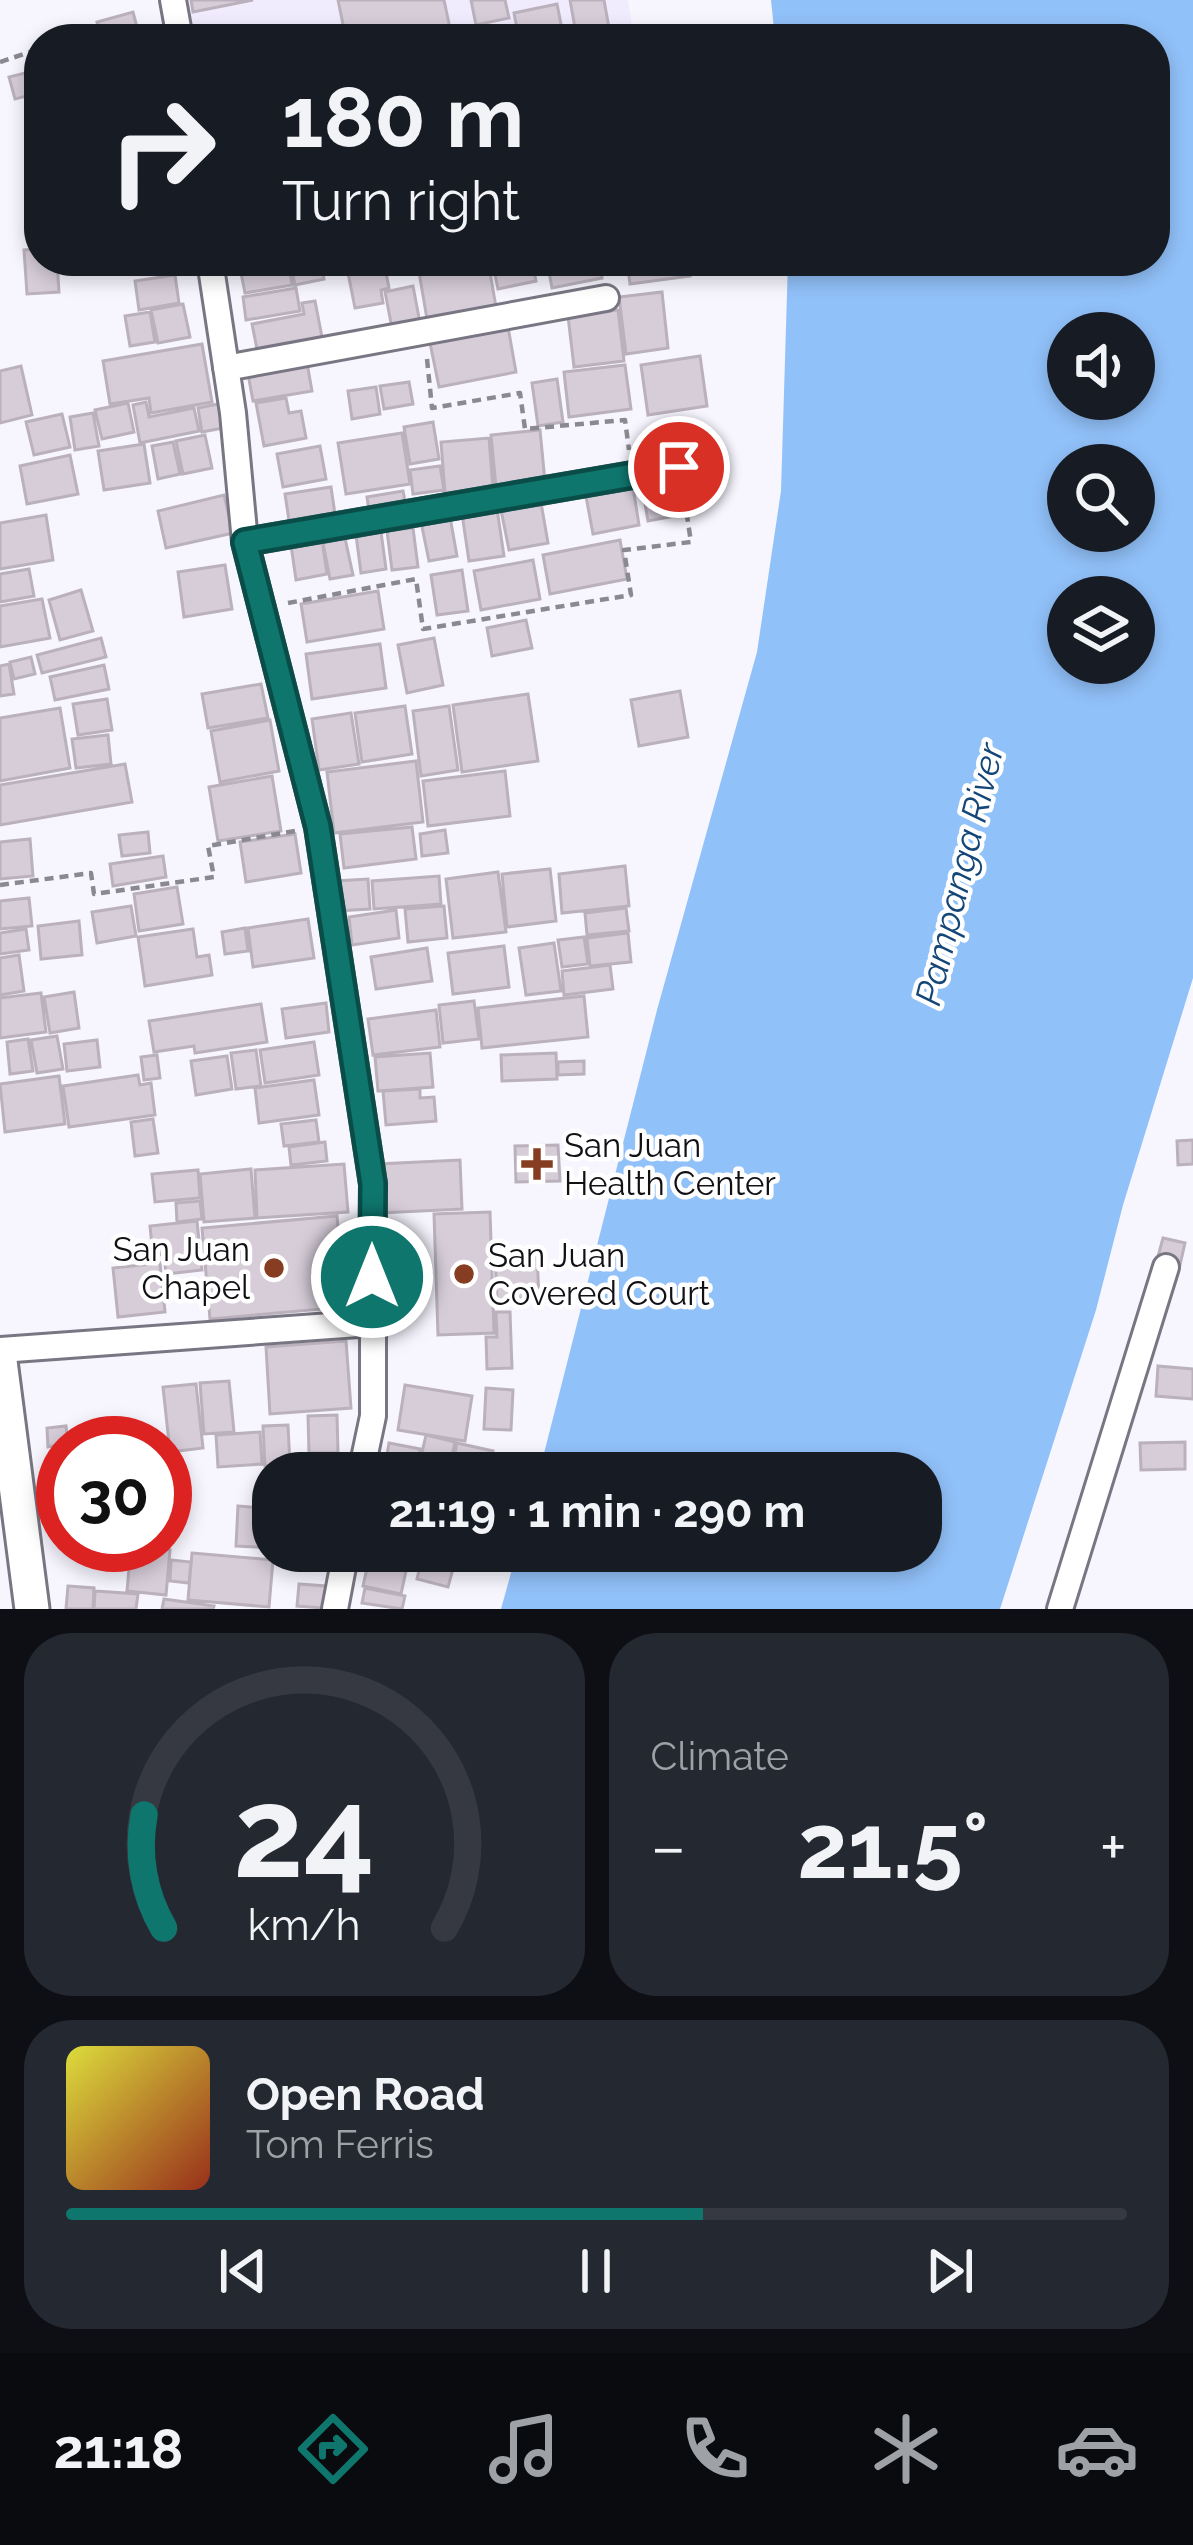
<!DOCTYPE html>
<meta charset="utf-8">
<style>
body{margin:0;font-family:Raleway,sans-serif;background:#242831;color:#f1f3f6;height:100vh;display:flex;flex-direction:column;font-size:45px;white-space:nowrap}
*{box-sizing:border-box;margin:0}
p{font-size:39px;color:#9ea1a6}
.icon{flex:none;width:66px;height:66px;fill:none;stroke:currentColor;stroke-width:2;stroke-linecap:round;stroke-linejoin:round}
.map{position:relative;height:1609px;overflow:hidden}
.drawer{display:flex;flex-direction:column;gap:24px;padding:24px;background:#0d0f14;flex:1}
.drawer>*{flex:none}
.top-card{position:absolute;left:24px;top:24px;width:1146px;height:252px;border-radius:48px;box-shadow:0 6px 18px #0003;background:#171b24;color:#f1f3f6;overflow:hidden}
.buttons{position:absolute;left:1047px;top:312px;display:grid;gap:24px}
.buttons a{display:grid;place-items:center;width:108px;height:108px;border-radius:50%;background:#171b24;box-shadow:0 6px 18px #0003;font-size:60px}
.speed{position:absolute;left:36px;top:1416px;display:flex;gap:24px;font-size:60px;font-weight:700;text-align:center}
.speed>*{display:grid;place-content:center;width:156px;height:156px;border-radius:50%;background:#171b24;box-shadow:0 6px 18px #0003;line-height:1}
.speed .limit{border:18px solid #d22;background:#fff;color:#111}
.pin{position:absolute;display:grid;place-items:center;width:102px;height:102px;color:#fff;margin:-51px;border:6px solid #fff;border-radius:50%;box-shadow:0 3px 12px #0007}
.me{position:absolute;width:132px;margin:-66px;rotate:0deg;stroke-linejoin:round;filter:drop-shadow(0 0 9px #0008)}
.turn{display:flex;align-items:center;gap:42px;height:252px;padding:0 60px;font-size:54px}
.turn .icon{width:156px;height:156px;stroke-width:2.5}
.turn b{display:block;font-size:84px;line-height:102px}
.big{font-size:90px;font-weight:700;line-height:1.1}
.drawer .tile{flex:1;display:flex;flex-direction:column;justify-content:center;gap:18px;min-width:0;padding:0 42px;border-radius:48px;background:#242831}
.drawer .dial{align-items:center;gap:0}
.dial svg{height:312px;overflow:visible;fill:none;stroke:#363941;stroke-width:7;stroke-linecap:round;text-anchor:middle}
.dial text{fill:#f1f3f6;stroke:none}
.song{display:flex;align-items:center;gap:36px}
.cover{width:144px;height:144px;border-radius:18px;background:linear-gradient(135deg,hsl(60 70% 55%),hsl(10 70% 35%))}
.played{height:12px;border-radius:6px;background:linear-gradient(90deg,#0f766e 60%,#363941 60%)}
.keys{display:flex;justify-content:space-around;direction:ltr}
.heat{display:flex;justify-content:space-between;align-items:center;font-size:66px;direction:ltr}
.drawer .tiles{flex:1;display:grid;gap:24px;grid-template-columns:1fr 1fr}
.tile:last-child{grid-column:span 2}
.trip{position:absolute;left:252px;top:1452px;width:690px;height:120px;border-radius:48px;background:#171b24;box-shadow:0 6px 18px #0003;font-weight:700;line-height:120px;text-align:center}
.menu{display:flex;height:192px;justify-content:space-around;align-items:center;background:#090b0e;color:#9ea1a6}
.menu .icon{width:84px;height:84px}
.menu .on{color:#0f766e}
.menu b{font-size:54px;color:#f1f3f6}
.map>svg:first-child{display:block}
.built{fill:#f0ecfe}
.water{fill:#91c1f9;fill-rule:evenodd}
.building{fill:#d6cdd9;stroke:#bab1bd;stroke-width:3}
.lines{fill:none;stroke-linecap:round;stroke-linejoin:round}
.minor-casing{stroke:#787682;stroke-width:30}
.tertiary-casing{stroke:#787682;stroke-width:39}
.path{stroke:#8a898f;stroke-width:4.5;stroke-dasharray:9 6;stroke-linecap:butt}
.minor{stroke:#fff;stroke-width:24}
.tertiary{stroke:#fff;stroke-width:33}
.route-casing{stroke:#0a4d48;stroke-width:30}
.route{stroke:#0f766e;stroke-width:21}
.poi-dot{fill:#863d21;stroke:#fff;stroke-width:4.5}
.labels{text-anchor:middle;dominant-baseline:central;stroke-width:9;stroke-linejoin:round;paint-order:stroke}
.poi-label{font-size:33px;fill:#111014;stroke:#fff;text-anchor:start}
.water-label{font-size:36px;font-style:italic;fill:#154678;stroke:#fff}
</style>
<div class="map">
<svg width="1193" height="1609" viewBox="0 0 1193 1609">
<rect width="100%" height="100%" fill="#f7f6ff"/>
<path class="built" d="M178 0H628L634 39H186Z"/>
<path class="water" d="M771 0H1193V978L1123 1205 1096 1310 1000 1609H501L517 1551H921V1473H539L657 1010 757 652 781 491 788 261H1155V39H775ZM1068 333H1134V399H1068ZM1068 465H1134V531H1068ZM1068 597H1134V663H1068Z"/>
<path class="building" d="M191 0H253L193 12Z
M338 0H444L451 33 421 39H346Z
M471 0H505L509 18 476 25Z
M570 0H604L611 39H577Z
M557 4 563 34 519 39 514 13Z
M133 12 140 39H102L97 22Z
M29 72 35 94 15 99 9 77Z
M39 249V261H57L59 292 27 294 24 250Z
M288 261 292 285 245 293 240 268Z
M290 261H320L324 279 295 285Z
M488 261 496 307 427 319 419 272Z
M492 261H532L536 281 498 289Z
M547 261H599L602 278 552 288Z
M627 261H688L690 276 630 284Z
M385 267 389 288 381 290 383 303 355 308 348 273Z
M175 275 179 303 139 310 135 281Z
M413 286 420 323 392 328 385 292Z
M296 288 300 311 246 320 243 297Z
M662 292 668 348 626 354 619 297Z
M315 301 323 342 258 354 252 324 304 314 302 303Z
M183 304 190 337 158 343 151 310Z
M618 310 624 361 574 367 568 316Z
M150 312 155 342 130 346 125 316Z
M508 327 516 372 439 387 430 343Z
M202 344 212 402 151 413 149 398 110 404 103 361Z
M700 356 707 406 648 415 641 365Z
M307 363 312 391 253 401 248 374Z
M625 365 631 409 569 417 564 372Z
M21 366 32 415 0 423V371Z
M557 379 563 422 538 426 532 383Z
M409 382 413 404 384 409 380 386Z
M376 387 380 414 352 419 348 391Z
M286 398 289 413 301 411 306 438 264 446 256 403Z
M146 402 149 417 194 408 199 431 140 443 133 405Z
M128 403 134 432 102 439 95 410Z
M218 404 223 428 202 432 198 408Z
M93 413 99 446 75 450 70 417Z
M62 414 70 447 34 455 26 422Z
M433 422 439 459 410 464 404 427Z
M540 430 545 482 496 487 491 435Z
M402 433 410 484 346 494 338 443Z
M205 435 212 468 183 474 176 441Z
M489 438 493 489 445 493 441 442Z
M173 442 180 474 158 479 152 446Z
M144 444 150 483 104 490 98 451Z
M320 446 326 479 283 487 277 454Z
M70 455 78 494 27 504 20 466Z
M440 466 444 490 413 494 410 470Z
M673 475 680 515 648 521 641 481Z
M632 481 639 525 593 534 585 491Z
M331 487 336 521 290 527 285 494Z
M403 491 407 511 370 517 367 497Z
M224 495 233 533 166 548 158 511Z
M540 497 548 543 509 550 500 505Z
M497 509 504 556 469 561 462 514Z
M46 515 53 560 0 569V523Z
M450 517 457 556 429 561 421 522Z
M413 528 418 567 392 570 387 531Z
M381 532 386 569 361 573 356 535Z
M345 538 353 575 330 579 323 543Z
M322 540 327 574 296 580 291 545Z
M620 540 627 579 550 594 543 555Z
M533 560 540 599 481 610 474 571Z
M225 565 232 609 184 617 178 572Z
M29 569 34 596 0 602V574Z
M462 570 468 611 437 615 431 575Z
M81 590 93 631 60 640 49 600Z
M378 591 384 629 307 642 301 604Z
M42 599 50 638 0 647V606Z
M526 620 532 648 492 656 487 628Z
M101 638 106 657 42 673 37 655Z
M434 638 443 685 407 693 398 645Z
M380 644 386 688 312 699 306 654Z
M31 657 35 674 14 679 10 662Z
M9 664 14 694 0 696V666Z
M104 665 109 689 55 700 50 677Z
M261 684 268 718 208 728 202 694Z
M680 691 688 737 639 746 631 700Z
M528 694 538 761 462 772 453 705Z
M107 699 112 730 78 735 73 704Z
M405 706 412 754 362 762 355 713Z
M449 706 458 770 421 776 413 711Z
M60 708 70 768 0 781V718Z
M351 713 359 764 319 770 312 719Z
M270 720 279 771 220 782 211 731Z
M108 735 111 764 76 768 72 739Z
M416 761 423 822 334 833 327 772Z
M125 764 132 802 0 825V785Z
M505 771 510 816 428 826 423 781Z
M272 776 281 831 218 841 209 787Z
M412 827 416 859 344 868 340 834Z
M445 830 448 853 422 856 420 834Z
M148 832 150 853 122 856 119 835Z
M295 834 301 873 246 882 240 842Z
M30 839 33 876 0 879V842Z
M163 856 166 877 113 886 110 864Z
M625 866 629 906 562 913 559 874Z
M550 869 556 921 507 927 502 874Z
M498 872 506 932 453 938 446 879Z
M439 876 441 904 374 909 372 881Z
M368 879 370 909 337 911 335 881Z
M177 887 183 924 139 931 134 894Z
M29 898 32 926 0 929V901Z
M131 906 136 936 97 943 92 912Z
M444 906 447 938 408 942 405 909Z
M626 908 629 931 587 935 585 913Z
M396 910 399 938 352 945 349 917Z
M308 919 314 958 253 967 248 928Z
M79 921 82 955 41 959 38 926Z
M245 928 248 951 225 954 222 932Z
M26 929 29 950 0 954V933Z
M193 929 197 957 209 955 212 975 145 986 138 937Z
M628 933 631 962 590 966 587 938Z
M584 937 588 964 562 967 558 940Z
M554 943 561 991 526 995 519 948Z
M504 946 509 987 453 994 448 953Z
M427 948 432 981 376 989 371 957Z
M19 955 24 991 0 995V958Z
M610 965 613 989 564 995 562 971Z
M74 992 79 1028 50 1033 44 997Z
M41 993 46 1032 0 1038V998Z
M584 996 588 1037 482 1048 478 1008Z
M474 1001 479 1039 443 1043 439 1005Z
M326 1003 329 1032 286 1038 282 1009Z
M261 1004 267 1042 195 1053 194 1046 154 1052 149 1021Z
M436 1010 440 1047 373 1055 368 1019Z
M57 1036 63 1069 37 1073 31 1040Z
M28 1039 33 1071 10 1074 7 1042Z
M97 1040 100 1067 67 1071 64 1044Z
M314 1042 319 1075 265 1083 260 1050Z
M256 1050 261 1086 236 1089 231 1053Z
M430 1053 433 1087 378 1091 375 1057Z
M556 1053 557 1079 502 1081 501 1055Z
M157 1055 160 1078 144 1080 141 1057Z
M227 1056 232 1089 196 1095 191 1061Z
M584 1061V1074L558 1075V1062Z
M138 1075 140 1085 151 1083 155 1115 69 1127 63 1086Z
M59 1076 65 1124 5 1132 0 1084Z
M314 1080 319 1115 259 1123 255 1088Z
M420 1089V1098L434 1097 436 1121 386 1125 383 1091Z
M153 1119 158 1153 135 1156 131 1122Z
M316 1120 319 1142 284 1146 281 1124Z
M1193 1140V1164L1178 1165 1177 1141Z
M325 1142 327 1161 291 1165 289 1147Z
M558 1145 560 1181 516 1182 515 1146Z
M460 1160 462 1209 380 1213 378 1164Z
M344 1164 348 1212 257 1218 255 1170Z
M251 1169 255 1218 204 1222 200 1174Z
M198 1170 200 1198 155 1202 152 1174Z
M200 1201 202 1219 177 1222 176 1203Z
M490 1212 494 1333 438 1335 434 1214Z
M337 1216 345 1307 210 1319 202 1228Z
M197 1221 202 1270 166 1274 164 1254 153 1256 150 1226Z
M1163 1238 1185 1243 1180 1265 1157 1260Z
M537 1254 539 1298 497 1300 495 1256Z
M160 1263 165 1312 118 1317 113 1268Z
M496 1312H510L512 1368 487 1369 486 1337H497Z
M346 1341 351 1408 270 1414 266 1347Z
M1158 1366 1193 1369V1399L1156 1396Z
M229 1381 234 1432 204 1434 200 1383Z
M196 1384 203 1448 170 1452 163 1387Z
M405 1385 472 1396 465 1441 398 1430Z
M486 1388 513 1390 511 1430 484 1429Z
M337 1415 338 1453H309L308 1416Z
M288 1425 290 1465 265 1466 263 1426Z
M66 1426 68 1443 48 1447 47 1428Z
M260 1432 262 1464 218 1467 216 1435Z
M426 1435 455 1442 448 1473 418 1470Z
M1185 1442V1469L1141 1470 1140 1443Z
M389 1443 420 1449 415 1472 385 1466Z
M457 1443 493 1451 488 1473 451 1470Z
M238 1506 273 1509V1548L236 1546Z
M80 1545H108V1557L80 1558Z
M131 1546 170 1550 166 1595 127 1591Z
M424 1551H458L448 1587 417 1579Z
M192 1553 273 1560 269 1607 188 1600Z
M370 1554 408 1562 401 1594 363 1586Z
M171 1560 191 1562 189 1583 170 1581Z
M299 1584 326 1586 323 1608 297 1606Z
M68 1586 94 1588 93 1609H66Z
M365 1588 405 1596 402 1609 362 1603Z
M95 1591 138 1594 136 1609H94Z
M164 1599 214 1606 213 1609H162Z"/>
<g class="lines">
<defs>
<path id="minor" d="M173 0 180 39
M210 261 233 413 245 542 318 827 373 1184V1416L361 1473
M226 368 606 298
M245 542 679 467
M0 1350 372 1323
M335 1609 346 1551
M1060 1609 1166 1267"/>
<path id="tertiary" d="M0 1361 32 1609"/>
</defs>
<use href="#minor" class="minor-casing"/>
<use href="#tertiary" class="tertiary-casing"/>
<path class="path" d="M0 62 39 49
M427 359 432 408 520 393 525 429 625 420 629 450
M288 603 416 579 423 629 631 595 624 550 691 542 683 490
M0 885 91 873 94 894 214 877 208 846 295 831"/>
<use href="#minor" class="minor"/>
<use href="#tertiary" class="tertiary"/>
</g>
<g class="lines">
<defs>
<path id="route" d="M372 1277 373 1184 318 827 245 542 679 467"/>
</defs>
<use href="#route" class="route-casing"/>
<use href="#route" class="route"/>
</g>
<g class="poi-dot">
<path d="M531 1146h12v12h12v12h-12v12h-12v-12h-12v-12h12z"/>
<circle cx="274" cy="1268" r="12"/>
<circle cx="464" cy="1274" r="12"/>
</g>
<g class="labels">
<g class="poi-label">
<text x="564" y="1145">San Juan<tspan x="564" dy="38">Health Center</tspan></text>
<text x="250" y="1249" text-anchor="end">San Juan<tspan x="250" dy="38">Chapel</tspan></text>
<text x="488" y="1255">San Juan<tspan x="488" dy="38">Covered Court</tspan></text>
</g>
<g class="water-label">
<text transform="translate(959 874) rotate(-76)">Pampanga River</text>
</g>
</g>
</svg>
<div class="buttons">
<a><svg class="icon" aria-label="sound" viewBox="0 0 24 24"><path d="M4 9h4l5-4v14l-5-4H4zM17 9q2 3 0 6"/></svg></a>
<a><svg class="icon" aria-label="search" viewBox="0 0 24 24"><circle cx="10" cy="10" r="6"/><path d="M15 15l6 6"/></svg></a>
<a><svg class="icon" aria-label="layers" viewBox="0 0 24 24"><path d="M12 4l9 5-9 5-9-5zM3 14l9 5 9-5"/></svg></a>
</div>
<div class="speed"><div class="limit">30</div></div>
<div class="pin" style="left:679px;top:467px;background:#d93025"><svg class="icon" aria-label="arrive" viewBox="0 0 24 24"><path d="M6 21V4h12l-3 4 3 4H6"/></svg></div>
<svg class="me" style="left:372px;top:1277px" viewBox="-20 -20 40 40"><circle r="17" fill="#0f766e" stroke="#fff" stroke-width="3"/><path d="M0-11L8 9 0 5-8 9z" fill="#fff"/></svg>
<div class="trip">21:19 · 1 min · 290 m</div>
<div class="top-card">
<div class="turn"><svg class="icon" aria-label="right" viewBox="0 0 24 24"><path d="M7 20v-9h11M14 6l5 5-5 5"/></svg><div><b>180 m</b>Turn right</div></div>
</div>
</div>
<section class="drawer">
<div class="tiles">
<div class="tile dial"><svg viewBox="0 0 100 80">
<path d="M14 69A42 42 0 1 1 86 69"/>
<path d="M14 69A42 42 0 0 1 9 40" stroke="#0f766e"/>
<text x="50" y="56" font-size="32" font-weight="700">24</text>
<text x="50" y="72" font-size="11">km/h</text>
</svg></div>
<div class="tile"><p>Climate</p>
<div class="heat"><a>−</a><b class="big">21.5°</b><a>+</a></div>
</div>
<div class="tile">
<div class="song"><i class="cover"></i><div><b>Open Road</b><p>Tom Ferris</p></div></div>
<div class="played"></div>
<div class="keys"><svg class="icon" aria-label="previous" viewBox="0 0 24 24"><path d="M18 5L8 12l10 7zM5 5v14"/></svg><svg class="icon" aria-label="pause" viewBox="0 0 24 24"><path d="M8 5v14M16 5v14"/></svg><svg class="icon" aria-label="next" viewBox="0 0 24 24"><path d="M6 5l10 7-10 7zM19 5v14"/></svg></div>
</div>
</div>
</section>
<nav class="menu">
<b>21:18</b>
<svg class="icon on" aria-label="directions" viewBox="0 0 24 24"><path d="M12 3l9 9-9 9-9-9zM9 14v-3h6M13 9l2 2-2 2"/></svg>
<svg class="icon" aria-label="music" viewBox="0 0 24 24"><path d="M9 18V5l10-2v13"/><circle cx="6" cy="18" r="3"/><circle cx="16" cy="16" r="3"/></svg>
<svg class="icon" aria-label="phone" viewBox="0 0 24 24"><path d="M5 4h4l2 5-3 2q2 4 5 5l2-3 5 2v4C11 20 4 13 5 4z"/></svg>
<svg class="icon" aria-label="climate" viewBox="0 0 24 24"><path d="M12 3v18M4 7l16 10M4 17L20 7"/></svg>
<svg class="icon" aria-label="car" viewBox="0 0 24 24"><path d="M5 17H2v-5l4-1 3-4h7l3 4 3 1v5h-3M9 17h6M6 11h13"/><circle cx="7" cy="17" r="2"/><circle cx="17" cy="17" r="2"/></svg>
</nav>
